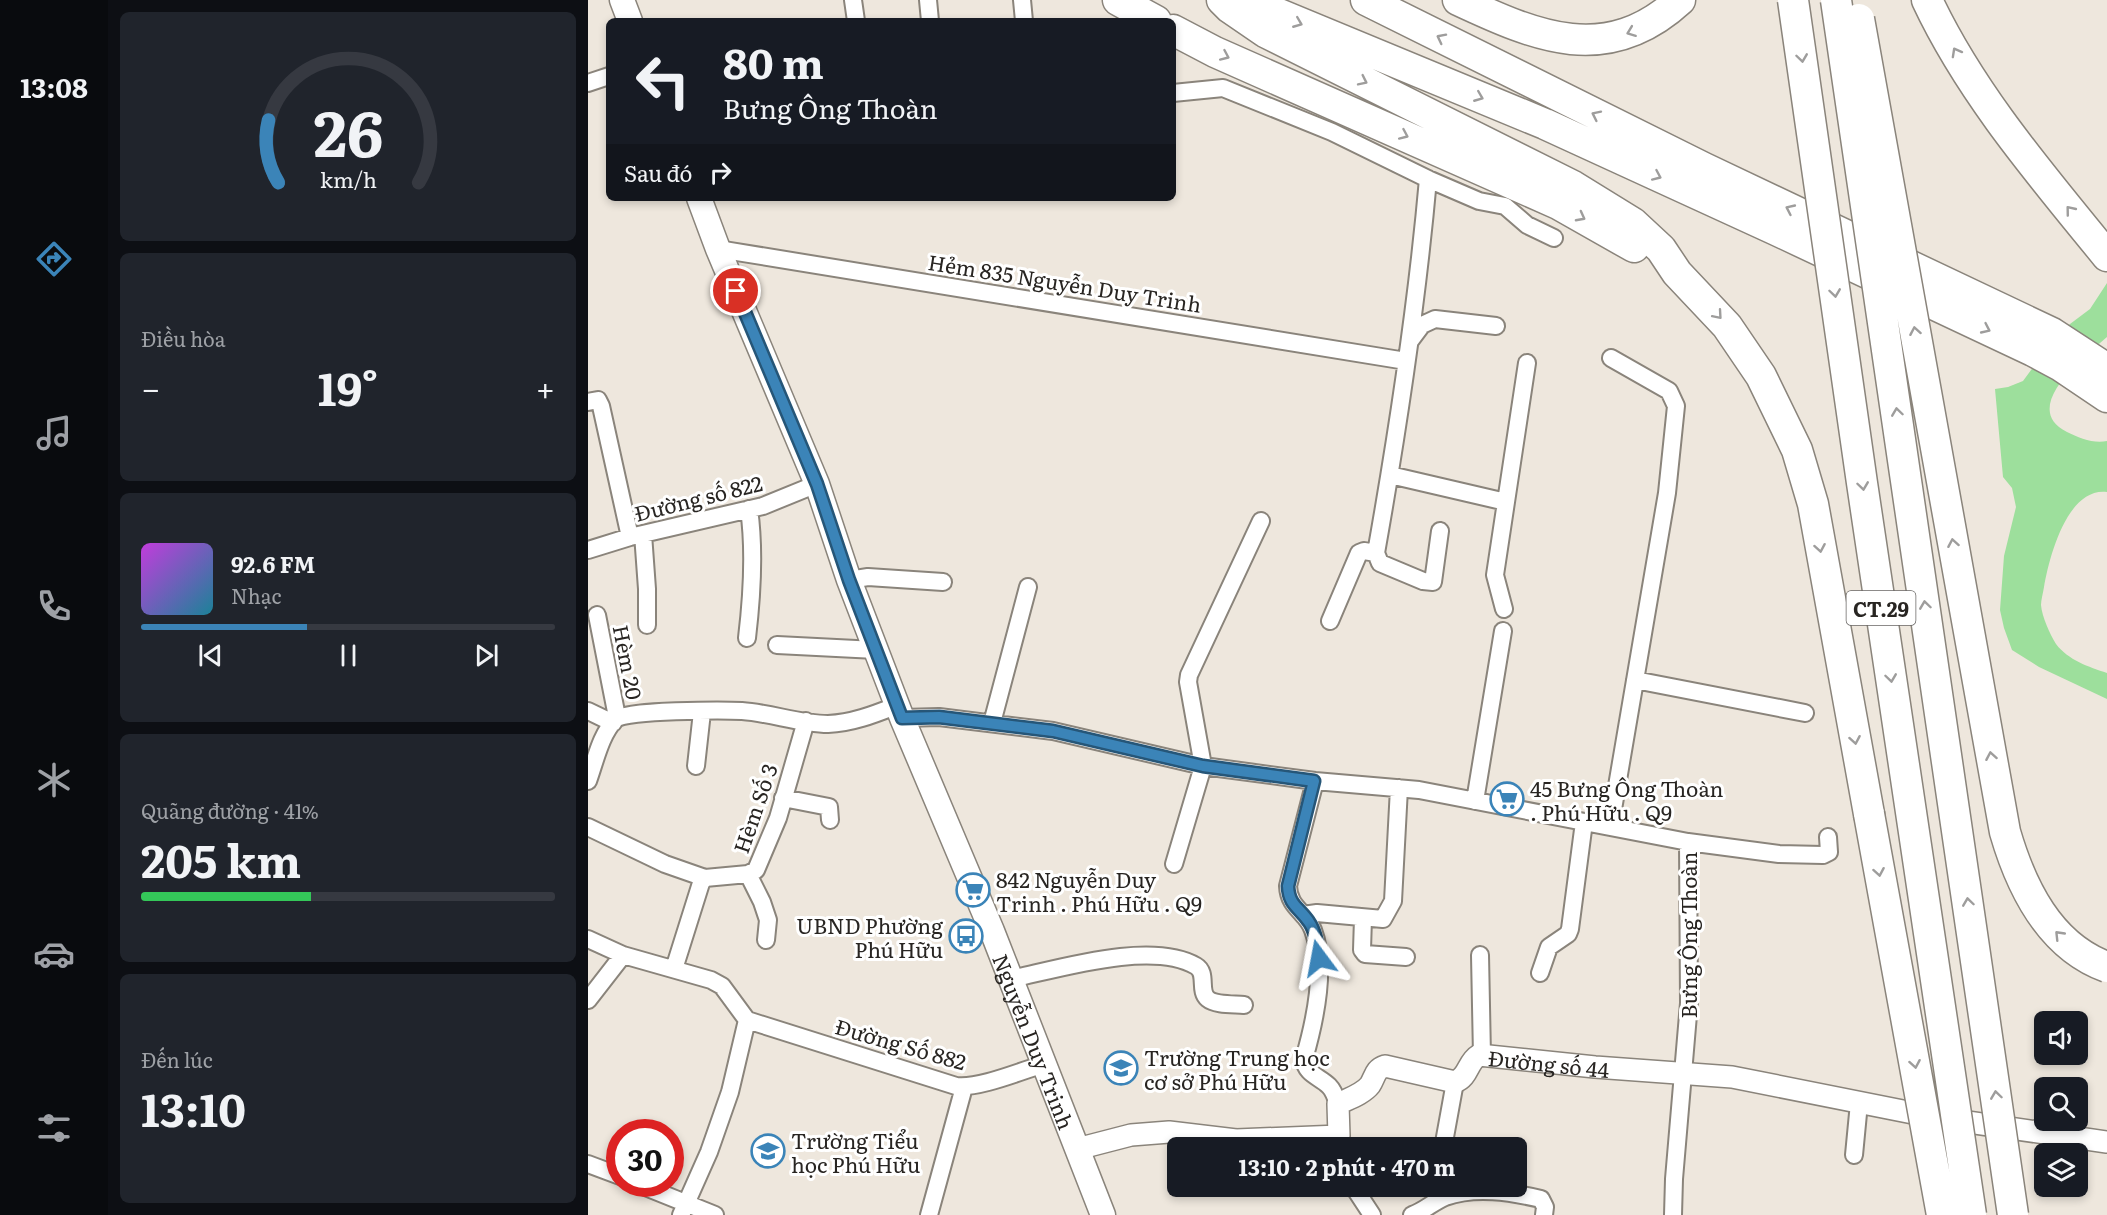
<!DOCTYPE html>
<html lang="vi">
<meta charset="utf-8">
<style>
body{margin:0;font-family:Literata,serif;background:#20242c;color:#f1f3f6;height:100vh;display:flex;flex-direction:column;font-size:22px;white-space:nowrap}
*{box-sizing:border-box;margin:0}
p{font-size:20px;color:#9ea1a6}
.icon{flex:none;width:33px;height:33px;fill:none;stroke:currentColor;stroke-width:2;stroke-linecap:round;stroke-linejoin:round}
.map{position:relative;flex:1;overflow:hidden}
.details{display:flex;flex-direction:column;gap:12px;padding:12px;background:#0d0f14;width:480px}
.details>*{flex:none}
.hud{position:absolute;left:18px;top:18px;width:570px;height:183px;border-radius:9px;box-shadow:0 3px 9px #0003;background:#171b24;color:#f1f3f6;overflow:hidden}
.controls{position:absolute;left:1446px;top:1011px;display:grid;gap:12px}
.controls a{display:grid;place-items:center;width:54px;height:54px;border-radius:9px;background:#171b24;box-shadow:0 3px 9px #0003;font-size:30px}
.speed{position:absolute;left:18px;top:1119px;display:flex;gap:12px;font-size:30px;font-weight:700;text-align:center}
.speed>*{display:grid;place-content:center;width:78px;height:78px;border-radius:50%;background:#171b24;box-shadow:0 3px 9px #0003;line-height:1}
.speed .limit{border:9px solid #d22;background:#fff;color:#111}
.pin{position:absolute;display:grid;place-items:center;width:51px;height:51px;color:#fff;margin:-26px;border:3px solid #fff;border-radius:50%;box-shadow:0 2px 6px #0007}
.me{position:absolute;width:66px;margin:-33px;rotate:347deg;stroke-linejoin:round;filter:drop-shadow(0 0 4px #0008)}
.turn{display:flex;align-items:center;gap:21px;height:126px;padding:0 18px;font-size:27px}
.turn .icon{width:78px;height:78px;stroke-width:2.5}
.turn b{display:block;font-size:42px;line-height:51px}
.then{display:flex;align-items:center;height:57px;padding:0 18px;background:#0003;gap:12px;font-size:22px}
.big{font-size:45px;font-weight:700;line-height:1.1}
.details .widget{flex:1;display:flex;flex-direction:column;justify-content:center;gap:9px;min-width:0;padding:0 21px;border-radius:9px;background:#20242c}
.details .dial{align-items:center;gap:0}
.dial svg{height:156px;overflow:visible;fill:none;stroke:#363941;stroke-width:7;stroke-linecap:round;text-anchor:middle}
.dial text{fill:#f1f3f6;stroke:none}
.song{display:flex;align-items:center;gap:18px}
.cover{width:72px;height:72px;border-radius:9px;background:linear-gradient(135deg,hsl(290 70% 55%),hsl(190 70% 35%))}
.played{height:6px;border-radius:3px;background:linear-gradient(90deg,#3b84b8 40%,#363941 40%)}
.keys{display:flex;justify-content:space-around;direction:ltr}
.heat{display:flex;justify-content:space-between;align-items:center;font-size:33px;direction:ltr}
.charge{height:9px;border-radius:4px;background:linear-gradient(90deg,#34c759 41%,#363941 0)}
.trip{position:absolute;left:579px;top:1137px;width:360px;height:60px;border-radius:9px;background:#171b24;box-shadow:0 3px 9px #0003;font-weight:700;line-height:60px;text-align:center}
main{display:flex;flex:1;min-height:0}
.tabs{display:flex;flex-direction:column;width:108px;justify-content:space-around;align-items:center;background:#090b0e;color:#9ea1a6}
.tabs .icon{width:42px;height:42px}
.tabs .active{color:#3b84b8}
.tabs b{font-size:27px;color:#f1f3f6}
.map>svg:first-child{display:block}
.water{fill:#9ddf9c}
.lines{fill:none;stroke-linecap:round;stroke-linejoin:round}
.minor-casing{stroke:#8a847b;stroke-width:20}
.tertiary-casing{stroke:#8a847b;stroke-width:24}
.secondary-casing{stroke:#8a847b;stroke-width:27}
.motorway-casing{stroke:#8a847b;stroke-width:33}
.minor{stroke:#fff;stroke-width:16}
.tertiary{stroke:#fff;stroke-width:21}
.secondary{stroke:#fff;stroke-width:24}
.motorway{stroke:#fff;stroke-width:30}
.motorway-bridge-casing{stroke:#8a847b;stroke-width:33;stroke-linecap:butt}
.motorway-bridge{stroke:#fff;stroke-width:30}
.oneway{stroke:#9e9d9c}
.route-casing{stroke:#265678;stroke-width:15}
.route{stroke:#3b84b8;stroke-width:10}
.labels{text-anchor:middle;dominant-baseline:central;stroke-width:6;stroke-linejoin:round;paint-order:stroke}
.shield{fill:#fff;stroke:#686664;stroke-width:1.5}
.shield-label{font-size:20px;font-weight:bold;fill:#282522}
.street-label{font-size:21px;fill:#282522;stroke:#fff}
.poi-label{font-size:21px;fill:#282522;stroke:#fff;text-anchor:start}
</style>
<main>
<nav class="tabs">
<b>13:08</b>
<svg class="icon active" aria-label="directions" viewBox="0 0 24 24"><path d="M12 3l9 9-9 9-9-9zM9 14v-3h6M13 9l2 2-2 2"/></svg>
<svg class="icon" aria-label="music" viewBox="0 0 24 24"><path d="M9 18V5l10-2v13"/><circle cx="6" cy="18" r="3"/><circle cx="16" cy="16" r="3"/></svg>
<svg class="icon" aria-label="phone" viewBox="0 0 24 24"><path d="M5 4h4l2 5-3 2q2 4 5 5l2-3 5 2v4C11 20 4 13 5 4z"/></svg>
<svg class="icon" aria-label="climate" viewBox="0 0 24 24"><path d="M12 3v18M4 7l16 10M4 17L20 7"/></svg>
<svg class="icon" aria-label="car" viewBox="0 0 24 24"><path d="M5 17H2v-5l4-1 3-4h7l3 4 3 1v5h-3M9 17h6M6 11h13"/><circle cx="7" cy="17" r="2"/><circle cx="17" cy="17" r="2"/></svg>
<svg class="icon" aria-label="filters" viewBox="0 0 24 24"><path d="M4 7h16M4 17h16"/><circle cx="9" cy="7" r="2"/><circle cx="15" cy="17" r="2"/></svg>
</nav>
<section class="details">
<div class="widget dial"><svg viewBox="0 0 100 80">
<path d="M14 69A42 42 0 1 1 86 69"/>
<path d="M14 69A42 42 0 0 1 9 37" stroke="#3b84b8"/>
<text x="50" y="56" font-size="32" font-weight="700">26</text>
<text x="50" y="72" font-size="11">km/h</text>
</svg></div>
<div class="widget"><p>Điều hòa</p>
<div class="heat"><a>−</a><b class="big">19°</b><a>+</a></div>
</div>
<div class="widget">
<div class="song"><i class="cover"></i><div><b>92.6 FM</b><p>Nhạc</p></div></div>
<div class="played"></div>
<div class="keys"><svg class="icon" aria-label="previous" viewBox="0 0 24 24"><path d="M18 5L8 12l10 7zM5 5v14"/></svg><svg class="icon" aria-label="pause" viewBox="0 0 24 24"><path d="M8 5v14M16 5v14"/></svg><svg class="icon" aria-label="next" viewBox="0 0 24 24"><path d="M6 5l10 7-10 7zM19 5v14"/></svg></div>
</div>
<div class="widget"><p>Quãng đường · 41%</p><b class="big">205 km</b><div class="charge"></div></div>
<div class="widget"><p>Đến lúc</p><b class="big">13:10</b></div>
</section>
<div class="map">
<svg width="1519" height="1215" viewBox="0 0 1519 1215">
<rect width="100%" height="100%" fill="#eee7dd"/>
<path class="water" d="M1519 283V337C1498 355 1430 408 1479 432 1491 438 1506 444 1519 441V492C1479 487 1461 558 1456 587 1455 593 1453 600 1453 605 1454 617 1462 634 1468 644 1480 660 1501 667 1519 673V699L1451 667 1424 650 1416 628 1412 610 1416 556 1428 507 1424 488 1415 477 1407 389 1420 387 1435 381 1470 333 1502 309Z"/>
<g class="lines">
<defs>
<path id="minor" d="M265 0 268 21
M340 0 342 21
M434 0 436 21
M0 83 21 76
M585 93 635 88 744 132 840 179 891 201 917 206 939 225 966 238
M840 179C829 304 810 429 788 553L792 563 835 581 845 582 852 531
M130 249 818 361
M822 341 834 325 847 319 908 326
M0 402 10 400 13 406 42 537
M802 475 918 502 939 363
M55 534 59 589V625
M0 550 42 537 175 506 229 484
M261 580 280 577 355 582
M916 609 907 575 918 502
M9 615 29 717
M742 621 771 553 776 551 788 553
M159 638C164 596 167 551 161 509
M189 645 288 650
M1047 680 1217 713
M0 711 25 723
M314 718 351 717 465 731 615 766 727 781 831 790 1100 842 1101 1003 1086 1179 1085 1215
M404 723 440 587
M108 766 114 712
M0 781C7 762 13 733 28 719 37 710 137 710 154 711 183 713 212 724 240 724 265 723 287 714 310 705
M727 781 700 886C701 909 718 911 725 930 739 967 727 1021 716 1059 718 1075 731 1076 741 1086 746 1091 748 1098 750 1104
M195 798 241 807 242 820
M887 801 915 631
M0 827 77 864 117 878
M1022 827 1079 493 1088 406 1081 391 1023 358
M1100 842 1191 854 1235 855 1241 852 1240 837
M586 864 615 766 600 682 601 675 673 521
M160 874 174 902 180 920 178 940
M715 915 729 913 795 919 805 901 811 788
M775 918 774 950 777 954 818 957
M0 939 35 955 123 980 134 986 159 1020
M892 955 894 1056
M86 969 113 883 117 878 160 874 168 870 190 818 218 721
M952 973 961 947 980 934 982 929 996 822
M423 979C470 969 564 940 608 966 620 973 610 991 620 999 627 1005 646 1004 656 1005
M0 1000 35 955
M159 1020 368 1086C390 1089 433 1071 456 1064
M855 1148 867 1082
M1266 1155 1271 1103
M0 1164 32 1176
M50 1184 127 1215
M765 1186 784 1215
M93 1215 121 1152 142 1092 159 1020
M341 1215 376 1087
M824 1215C836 1211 845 1202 857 1197 888 1186 922 1192 953 1199L957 1207 956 1215"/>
<g id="tertiary">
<path id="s1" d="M489 1149 543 1135 581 1132 648 1140 751 1136 750 1104C760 1099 775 1094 782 1085 787 1077 787 1069 797 1066L867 1082C881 1077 879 1062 891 1055L1007 1067 1144 1077 1345 1117 1519 1142"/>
</g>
<g id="secondary">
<path d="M34 0 42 21"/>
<path id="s2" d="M111 198 130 249 229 484 261 580 314 718 404 931 515 1215"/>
</g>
<path id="motorway" d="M530 0 568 21
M634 0 642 8 677 32 985 186 1045 223 1073 249 1089 273 1139 326 1173 376 1209 450 1225 504 1281 814
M657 0 957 124 1186 229 1445 351 1473 366 1519 397
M778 0 1116 168 1464 333 1519 369
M870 0C949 37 1019 67 1092 0
M1339 0C1383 94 1454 176 1519 256
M585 30 627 52 970 204 1046 247"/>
</defs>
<use href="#minor" class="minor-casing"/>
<use href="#tertiary" class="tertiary-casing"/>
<use href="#secondary" class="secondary-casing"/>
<use href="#motorway" class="motorway-casing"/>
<use href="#minor" class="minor"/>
<use href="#tertiary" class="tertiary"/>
<use href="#secondary" class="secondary"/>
<use href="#motorway" class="motorway"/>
<defs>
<path id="motorway-bridge" d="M1205 0 1274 483 1383 1215
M1248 0 1425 1215
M1271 19 1417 832C1433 887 1461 946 1519 967
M1281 814 1354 1215"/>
</defs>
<use href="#motorway-bridge" class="motorway-bridge-casing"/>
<use href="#motorway-bridge" class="motorway-bridge"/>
</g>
<defs><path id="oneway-chevron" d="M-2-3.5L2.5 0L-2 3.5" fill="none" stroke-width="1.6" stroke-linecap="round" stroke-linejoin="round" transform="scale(1.5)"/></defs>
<g class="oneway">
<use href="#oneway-chevron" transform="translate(710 23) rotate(22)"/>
<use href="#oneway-chevron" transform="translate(1043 32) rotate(159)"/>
<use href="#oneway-chevron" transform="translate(853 38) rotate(-153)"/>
<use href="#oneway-chevron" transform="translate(1368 52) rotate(-119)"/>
<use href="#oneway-chevron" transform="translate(637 56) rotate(24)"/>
<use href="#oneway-chevron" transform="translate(1214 58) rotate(82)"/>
<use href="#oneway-chevron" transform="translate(775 81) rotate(26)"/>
<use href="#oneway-chevron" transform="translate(891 97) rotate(22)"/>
<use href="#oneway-chevron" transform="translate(1008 115) rotate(-154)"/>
<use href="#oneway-chevron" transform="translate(816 135) rotate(24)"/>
<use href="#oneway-chevron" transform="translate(1069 176) rotate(24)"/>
<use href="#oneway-chevron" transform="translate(1202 209) rotate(-155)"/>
<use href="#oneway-chevron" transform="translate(1482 210) rotate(-129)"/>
<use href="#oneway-chevron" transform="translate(993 217) rotate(28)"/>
<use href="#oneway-chevron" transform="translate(1247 293) rotate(82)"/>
<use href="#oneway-chevron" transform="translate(1130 315) rotate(49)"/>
<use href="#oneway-chevron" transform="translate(1398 329) rotate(25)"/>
<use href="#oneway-chevron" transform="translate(1327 331) rotate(-100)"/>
<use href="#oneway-chevron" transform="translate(1309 412) rotate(-98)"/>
<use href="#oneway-chevron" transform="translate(1275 486) rotate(82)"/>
<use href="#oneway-chevron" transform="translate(1365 543) rotate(-100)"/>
<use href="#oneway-chevron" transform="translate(1232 548) rotate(80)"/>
<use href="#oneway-chevron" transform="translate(1337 605) rotate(-98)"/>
<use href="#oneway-chevron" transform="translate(1303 678) rotate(82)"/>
<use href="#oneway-chevron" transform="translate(1267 740) rotate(80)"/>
<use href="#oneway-chevron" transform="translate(1403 756) rotate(-100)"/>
<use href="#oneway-chevron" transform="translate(1291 872) rotate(80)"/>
<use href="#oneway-chevron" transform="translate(1380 902) rotate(-98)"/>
<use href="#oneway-chevron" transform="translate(1471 935) rotate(-134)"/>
<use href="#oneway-chevron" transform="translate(1327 1064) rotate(80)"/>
<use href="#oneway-chevron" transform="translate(1408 1095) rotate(-98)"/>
</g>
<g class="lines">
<defs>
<path id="route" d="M148 291 229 484 261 580 314 718 351 717 465 731 615 766 726 781 700 886C701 906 711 907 721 922 728 932 730 947 731 958"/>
</defs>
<use href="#route" class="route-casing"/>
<use href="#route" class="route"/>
</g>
<defs>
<symbol id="supermarket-ring" viewBox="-11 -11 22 22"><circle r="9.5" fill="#fff" stroke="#3b84b8" stroke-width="1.5"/><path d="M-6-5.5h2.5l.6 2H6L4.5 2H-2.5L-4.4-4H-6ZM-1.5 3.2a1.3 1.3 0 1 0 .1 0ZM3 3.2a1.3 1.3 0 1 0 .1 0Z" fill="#3b84b8"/></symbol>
<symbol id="bus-ring" viewBox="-11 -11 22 22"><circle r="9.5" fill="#fff" stroke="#3b84b8" stroke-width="1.5"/><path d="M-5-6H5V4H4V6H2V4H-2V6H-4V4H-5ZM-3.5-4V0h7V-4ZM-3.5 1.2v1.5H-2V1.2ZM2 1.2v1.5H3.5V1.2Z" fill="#3b84b8"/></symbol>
<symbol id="school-ring" viewBox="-11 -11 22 22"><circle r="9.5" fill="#fff" stroke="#3b84b8" stroke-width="1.5"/><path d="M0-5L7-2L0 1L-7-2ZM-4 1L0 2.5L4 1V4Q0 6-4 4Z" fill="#3b84b8"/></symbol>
</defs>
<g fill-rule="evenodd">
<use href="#supermarket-ring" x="900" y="780" width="38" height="38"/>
<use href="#supermarket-ring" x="366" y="871" width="38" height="38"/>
<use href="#bus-ring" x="359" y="917" width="38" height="38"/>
<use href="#school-ring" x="514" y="1049" width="38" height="38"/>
<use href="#school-ring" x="161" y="1132" width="38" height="38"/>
</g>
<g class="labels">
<rect class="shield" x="1258.5" y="591" width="69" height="34" rx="4.5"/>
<g class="shield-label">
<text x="1293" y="608">CT.29</text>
</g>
<g class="street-label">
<text transform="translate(477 282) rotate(9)">Hẻm 835 Nguyễn Duy Trinh</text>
<text transform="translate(110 497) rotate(-14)">Đường số 822</text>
<text transform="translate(41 662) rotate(79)">Hèm 20</text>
<text transform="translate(166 808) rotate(-71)">Hèm Số 3</text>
<text transform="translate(1099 935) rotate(-90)">Bưng Ông Thoàn</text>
<text stroke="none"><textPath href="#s2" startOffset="908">Nguyễn Duy Trinh</textPath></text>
<text transform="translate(313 1043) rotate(16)">Đường Số 882</text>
<text stroke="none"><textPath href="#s1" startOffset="538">Đường số 44</textPath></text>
</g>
<g class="poi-label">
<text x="942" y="787">45 Bưng Ông Thoàn<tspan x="942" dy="24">. Phú Hữu . Q9</tspan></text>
<text x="408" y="878">842 Nguyễn Duy<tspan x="408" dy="24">Trinh . Phú Hữu . Q9</tspan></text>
<text x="355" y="924" text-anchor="end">UBND Phường<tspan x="355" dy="24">Phú Hữu</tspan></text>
<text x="556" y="1056">Trường Trung học<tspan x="556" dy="24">cơ sở Phú Hữu</tspan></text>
<text x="203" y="1139">Trường Tiểu<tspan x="203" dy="24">học Phú Hữu</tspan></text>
</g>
</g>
</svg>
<div class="controls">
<a><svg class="icon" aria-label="sound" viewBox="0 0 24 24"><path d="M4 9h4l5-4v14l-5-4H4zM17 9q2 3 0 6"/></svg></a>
<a><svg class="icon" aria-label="search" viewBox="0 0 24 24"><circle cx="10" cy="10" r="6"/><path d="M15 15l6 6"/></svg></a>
<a><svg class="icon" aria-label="layers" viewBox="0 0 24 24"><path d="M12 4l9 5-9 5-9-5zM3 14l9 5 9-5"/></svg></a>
</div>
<div class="speed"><div class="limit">30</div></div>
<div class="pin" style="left:148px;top:291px;background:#d93025"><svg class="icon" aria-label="arrive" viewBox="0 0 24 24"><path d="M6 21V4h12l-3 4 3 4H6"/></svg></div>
<svg class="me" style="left:731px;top:958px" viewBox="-20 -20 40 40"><path d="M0-17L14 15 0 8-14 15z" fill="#3b84b8" stroke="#fff" stroke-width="4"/></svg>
<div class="trip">13:10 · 2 phút · 470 m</div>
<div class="hud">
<div class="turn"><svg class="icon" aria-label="left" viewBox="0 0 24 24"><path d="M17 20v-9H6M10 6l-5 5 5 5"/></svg><div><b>80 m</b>Bưng Ông Thoàn</div></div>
<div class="then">Sau đó<svg class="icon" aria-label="right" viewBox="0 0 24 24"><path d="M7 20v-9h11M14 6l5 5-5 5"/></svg></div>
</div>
</div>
</main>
